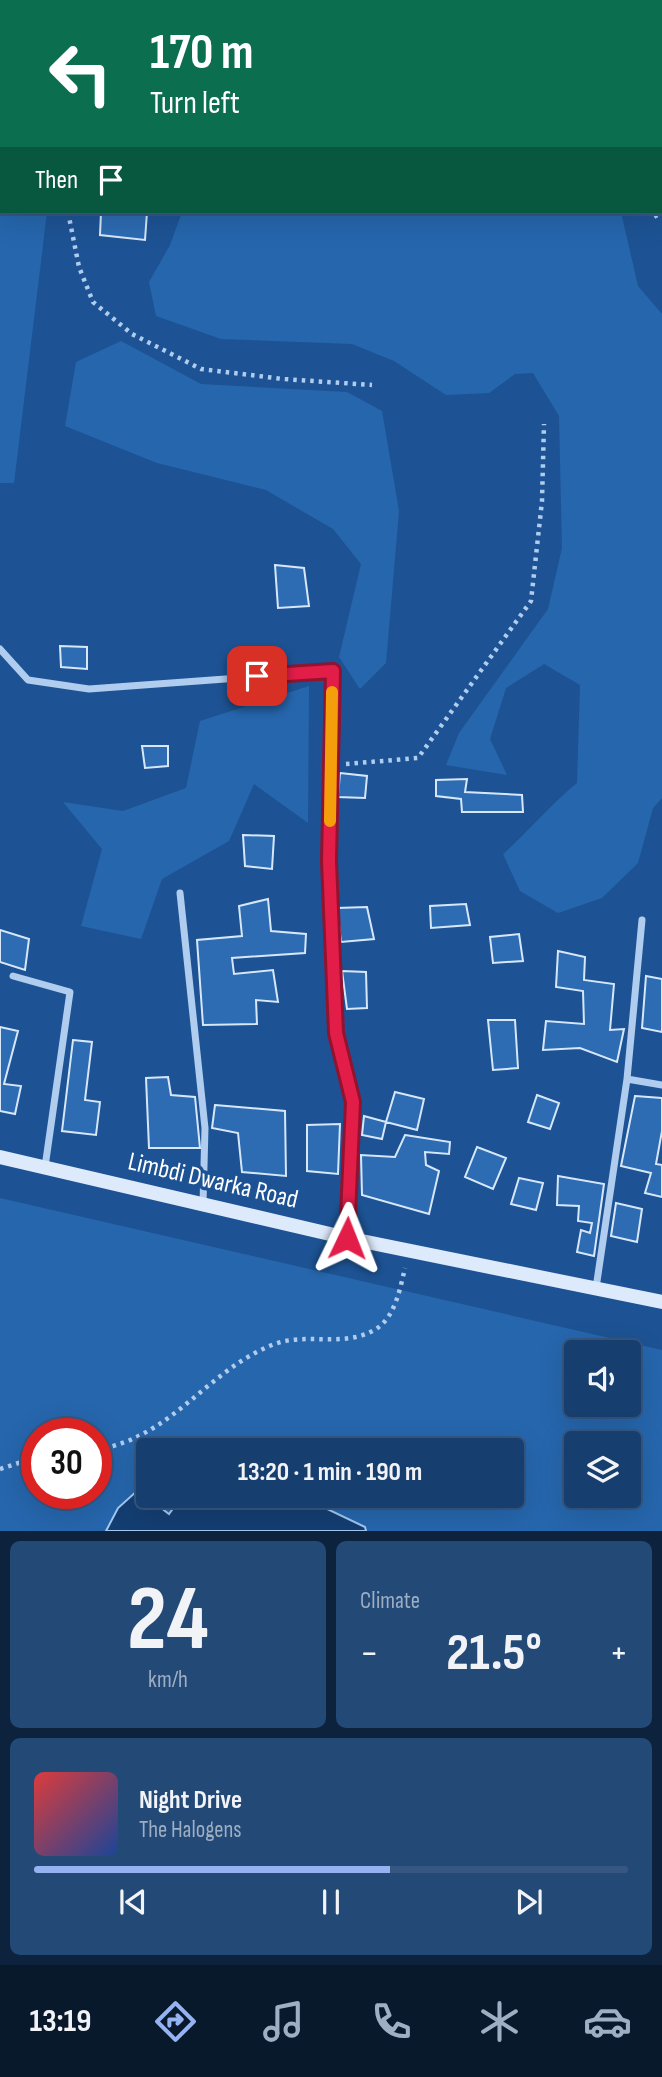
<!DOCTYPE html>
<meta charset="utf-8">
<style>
body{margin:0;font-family:"Sofia Sans Condensed",sans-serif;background:#234977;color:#f1f3f6;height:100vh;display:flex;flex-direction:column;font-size:26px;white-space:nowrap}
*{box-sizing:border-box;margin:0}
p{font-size:23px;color:#9eaec3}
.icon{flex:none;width:38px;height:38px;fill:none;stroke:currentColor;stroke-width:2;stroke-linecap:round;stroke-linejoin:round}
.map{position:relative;height:1531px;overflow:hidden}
.drawer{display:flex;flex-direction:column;gap:10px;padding:10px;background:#0c223d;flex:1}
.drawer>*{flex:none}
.guide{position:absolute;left:0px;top:0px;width:663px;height:214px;box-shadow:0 7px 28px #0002,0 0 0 2px #355782;background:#0b6e4f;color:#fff;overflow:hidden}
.tools{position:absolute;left:564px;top:1340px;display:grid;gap:14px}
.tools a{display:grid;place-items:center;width:77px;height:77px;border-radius:7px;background:#163e6f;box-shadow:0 7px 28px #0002,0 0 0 2px #355782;font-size:35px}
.speed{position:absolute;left:21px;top:1418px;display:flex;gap:14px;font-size:35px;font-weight:700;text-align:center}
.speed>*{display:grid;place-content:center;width:91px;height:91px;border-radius:50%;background:#163e6f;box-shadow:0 7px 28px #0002,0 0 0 2px #355782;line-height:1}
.speed .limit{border:10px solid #d22;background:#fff;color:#111}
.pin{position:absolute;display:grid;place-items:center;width:60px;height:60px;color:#fff;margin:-30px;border-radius:14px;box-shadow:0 4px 10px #0006}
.me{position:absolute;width:77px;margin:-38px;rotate:2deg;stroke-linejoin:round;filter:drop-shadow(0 0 5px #0008)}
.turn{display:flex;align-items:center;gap:24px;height:147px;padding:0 35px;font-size:32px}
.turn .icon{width:91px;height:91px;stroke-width:2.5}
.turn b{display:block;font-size:49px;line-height:60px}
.then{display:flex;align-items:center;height:66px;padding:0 35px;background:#0003;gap:14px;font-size:26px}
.big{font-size:52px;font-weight:700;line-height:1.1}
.drawer .tile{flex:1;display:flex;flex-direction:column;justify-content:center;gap:10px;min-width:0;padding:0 24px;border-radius:10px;background:#234977}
.drawer .dial{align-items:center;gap:0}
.dial b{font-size:91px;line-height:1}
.song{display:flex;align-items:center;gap:21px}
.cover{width:84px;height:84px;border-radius:10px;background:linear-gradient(135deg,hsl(0 70% 55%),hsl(220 70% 35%))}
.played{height:7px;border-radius:4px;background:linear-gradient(90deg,#95b2f1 60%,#355782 60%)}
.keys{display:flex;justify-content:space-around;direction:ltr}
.heat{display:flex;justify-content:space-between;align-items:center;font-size:38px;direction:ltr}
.drawer .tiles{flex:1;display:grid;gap:10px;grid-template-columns:1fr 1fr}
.tile:last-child{grid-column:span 2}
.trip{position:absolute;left:136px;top:1438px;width:388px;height:70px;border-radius:7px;background:#163e6f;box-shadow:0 7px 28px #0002,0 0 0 2px #355782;font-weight:700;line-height:70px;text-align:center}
.menu{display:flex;height:112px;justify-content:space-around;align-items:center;background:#09192c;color:#9eaec3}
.menu .icon{width:49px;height:49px}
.menu .current{color:#95b2f1}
.menu b{font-size:32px;color:#f1f3f6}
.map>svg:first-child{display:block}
.green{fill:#2666ad;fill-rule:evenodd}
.water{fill:#143e72;stroke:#a3c8f0;stroke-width:2}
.building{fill:#2d6bb2;stroke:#d6e7fa;stroke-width:2}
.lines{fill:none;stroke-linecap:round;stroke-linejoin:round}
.path{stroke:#b0cdef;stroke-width:4.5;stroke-dasharray:3.5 5;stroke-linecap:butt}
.street{stroke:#b0cdef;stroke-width:7}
.secondary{stroke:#ddeafb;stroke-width:14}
.route-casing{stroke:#92132f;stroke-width:18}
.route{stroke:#e11d48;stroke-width:12}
.slow{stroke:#f59e0b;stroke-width:12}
.labels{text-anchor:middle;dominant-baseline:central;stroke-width:7;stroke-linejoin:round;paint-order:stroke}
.street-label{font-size:26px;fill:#fff;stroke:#1d5394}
</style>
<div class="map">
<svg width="662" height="1531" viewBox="0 0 662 1531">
<rect width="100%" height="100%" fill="#1d5394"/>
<path class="green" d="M0 0H73L2 2V212H47L14 483H0Z
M133 0H518L519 2H134Z
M182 212H621L638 286 662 314V798L653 808 638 863 602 898 558 913 520 891 503 854C529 831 550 805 577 783L580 685 544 664 506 688 490 739 507 775 446 765 459 733 548 609 562 548 559 416 533 373 515 374 489 393 446 395 394 361 352 344 221 339 156 316 149 282 170 245Z
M121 341 201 384 347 392 382 411 399 511 386 663 360 689 339 657 361 564 333 529 266 490 157 463 65 426 76 362Z
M309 686 308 823 254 784 229 841 162 879 141 939 81 926 102 849 63 802 123 811 186 788 200 721Z
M0 1198 662 1350V1531H0ZM576 1353H628V1405H576ZM37 1433H96V1493H37ZM576 1444H628V1496H576ZM149 1451H513V1496H149Z"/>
<path class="water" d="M138 1490 169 1514 182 1496H318L325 1508 365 1527 366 1531H106L118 1508Z"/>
<path class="building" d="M101 212H147L145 240 100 235Z
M275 565 304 568 309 606 278 608Z
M60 646 87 647V669L61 667Z
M142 746H168V766L145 768Z
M340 773 367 776 365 798 338 797Z
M467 779 465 792 522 795 523 812H462L461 799 436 796V780Z
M243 835 274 836 272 869 245 866Z
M268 899 271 931 306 934 305 953 232 958 234 974 273 970 278 1002 256 1000 257 1024 203 1025 197 940 242 936 239 906Z
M466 904 470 925 431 928 430 906Z
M367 907 374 939 341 942 337 908Z
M0 930 29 939 25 970 0 962Z
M519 934 523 961 493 963 490 937Z
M558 951 585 957 584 980 614 984 610 1030 624 1029 617 1062 580 1048 543 1050 546 1021 584 1024 583 991 556 987Z
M342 971 366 972 367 1008 347 1009Z
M646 976 662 979V1032L642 1028Z
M488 1020H515L518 1068 493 1070Z
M0 1027 18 1031 4 1084 21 1086 15 1114 0 1111Z
M73 1040 92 1042 85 1100 100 1102 96 1135 62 1131Z
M168 1077 171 1095 195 1097 200 1148H149L146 1078Z
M395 1092 424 1099 417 1130 386 1122Z
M537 1095 559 1103 550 1129 528 1122Z
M635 1096 662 1098V1131L656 1164 662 1165V1197L645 1193 651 1173 621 1166Z
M215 1105 285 1111 286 1176 242 1172 238 1133 212 1128Z
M364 1116 386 1122 382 1139 362 1135Z
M340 1124 338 1174 307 1171V1125Z
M405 1135 450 1142 449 1154 425 1152 426 1165 439 1171 429 1214 362 1195 361 1155 395 1157Z
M477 1147 506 1158 493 1189 465 1177Z
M558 1176 604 1184 594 1256 577 1252 581 1230 590 1233 592 1223 578 1221 579 1206 557 1205Z
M519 1178 543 1183 536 1210 511 1204Z
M616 1203 642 1209 637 1242 611 1236Z"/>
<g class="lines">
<path class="path" d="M662 31V27
M0 182 2 181
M68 212 79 267 93 302 132 334 201 369 283 379 372 385
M651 212 652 218 662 212
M346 764 418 758 531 601 542 501 544 424
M96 1450C173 1437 205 1372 272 1345 305 1331 344 1349 376 1329 395 1317 400 1289 405 1268
M0 1469 37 1457"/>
<path class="street" d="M0 649 28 680 89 689 333 671 329 861 336 1033 353 1102 347 1238
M180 893 205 1128 203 1204
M13 976 70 992 45 1167
M627 1079 642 920
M596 1288 627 1079 662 1085"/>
<path class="secondary" d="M0 1157 347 1238 662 1302"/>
</g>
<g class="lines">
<defs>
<path id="route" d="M257 676 333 671 329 861 336 1033 353 1102 347 1238"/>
</defs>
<use href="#route" class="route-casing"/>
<use href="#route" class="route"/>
<path class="slow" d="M330 821 332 692"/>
</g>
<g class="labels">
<g class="street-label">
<text transform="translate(213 1181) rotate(13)">Limbdi Dwarka Road</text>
</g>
</g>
</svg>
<div class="tools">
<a><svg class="icon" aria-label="sound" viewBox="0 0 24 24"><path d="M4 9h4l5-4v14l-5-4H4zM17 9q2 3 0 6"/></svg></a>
<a><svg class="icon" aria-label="layers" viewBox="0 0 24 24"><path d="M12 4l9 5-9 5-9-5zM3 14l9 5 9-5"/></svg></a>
</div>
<div class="speed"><div class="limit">30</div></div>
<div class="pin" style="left:257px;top:676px;background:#d93025"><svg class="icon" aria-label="arrive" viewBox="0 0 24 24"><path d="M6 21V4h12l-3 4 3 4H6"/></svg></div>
<svg class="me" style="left:347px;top:1238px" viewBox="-20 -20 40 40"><path d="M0-17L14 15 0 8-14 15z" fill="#e11d48" stroke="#fff" stroke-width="4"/></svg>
<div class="trip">13:20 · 1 min · 190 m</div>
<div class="guide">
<div class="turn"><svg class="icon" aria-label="left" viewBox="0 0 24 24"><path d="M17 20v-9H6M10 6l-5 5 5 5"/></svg><div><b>170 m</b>Turn left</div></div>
<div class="then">Then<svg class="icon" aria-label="arrive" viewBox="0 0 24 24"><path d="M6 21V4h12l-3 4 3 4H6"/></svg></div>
</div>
</div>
<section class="drawer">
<div class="tiles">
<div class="tile dial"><b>24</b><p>km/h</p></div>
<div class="tile"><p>Climate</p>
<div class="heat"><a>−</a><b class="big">21.5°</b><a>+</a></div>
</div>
<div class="tile">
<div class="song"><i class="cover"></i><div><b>Night Drive</b><p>The Halogens</p></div></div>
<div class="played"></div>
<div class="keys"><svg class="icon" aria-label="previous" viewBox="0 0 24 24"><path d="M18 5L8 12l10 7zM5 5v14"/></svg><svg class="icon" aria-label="pause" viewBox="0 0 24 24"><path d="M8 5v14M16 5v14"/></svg><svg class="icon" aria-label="next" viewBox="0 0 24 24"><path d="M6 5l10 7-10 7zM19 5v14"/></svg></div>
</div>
</div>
</section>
<nav class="menu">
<b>13:19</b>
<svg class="icon current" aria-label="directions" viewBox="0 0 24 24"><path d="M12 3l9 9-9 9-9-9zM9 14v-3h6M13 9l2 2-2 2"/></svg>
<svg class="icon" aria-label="music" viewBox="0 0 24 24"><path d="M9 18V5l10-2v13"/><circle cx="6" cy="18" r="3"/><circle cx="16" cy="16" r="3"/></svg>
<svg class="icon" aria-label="phone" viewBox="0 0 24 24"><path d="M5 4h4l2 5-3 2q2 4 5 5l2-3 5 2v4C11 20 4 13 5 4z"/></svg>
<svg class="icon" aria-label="climate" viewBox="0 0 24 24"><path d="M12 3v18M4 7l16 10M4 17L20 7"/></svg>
<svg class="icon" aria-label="car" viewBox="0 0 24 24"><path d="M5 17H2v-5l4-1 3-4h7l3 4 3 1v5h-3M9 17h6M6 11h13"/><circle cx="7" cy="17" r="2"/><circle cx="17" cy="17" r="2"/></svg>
</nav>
